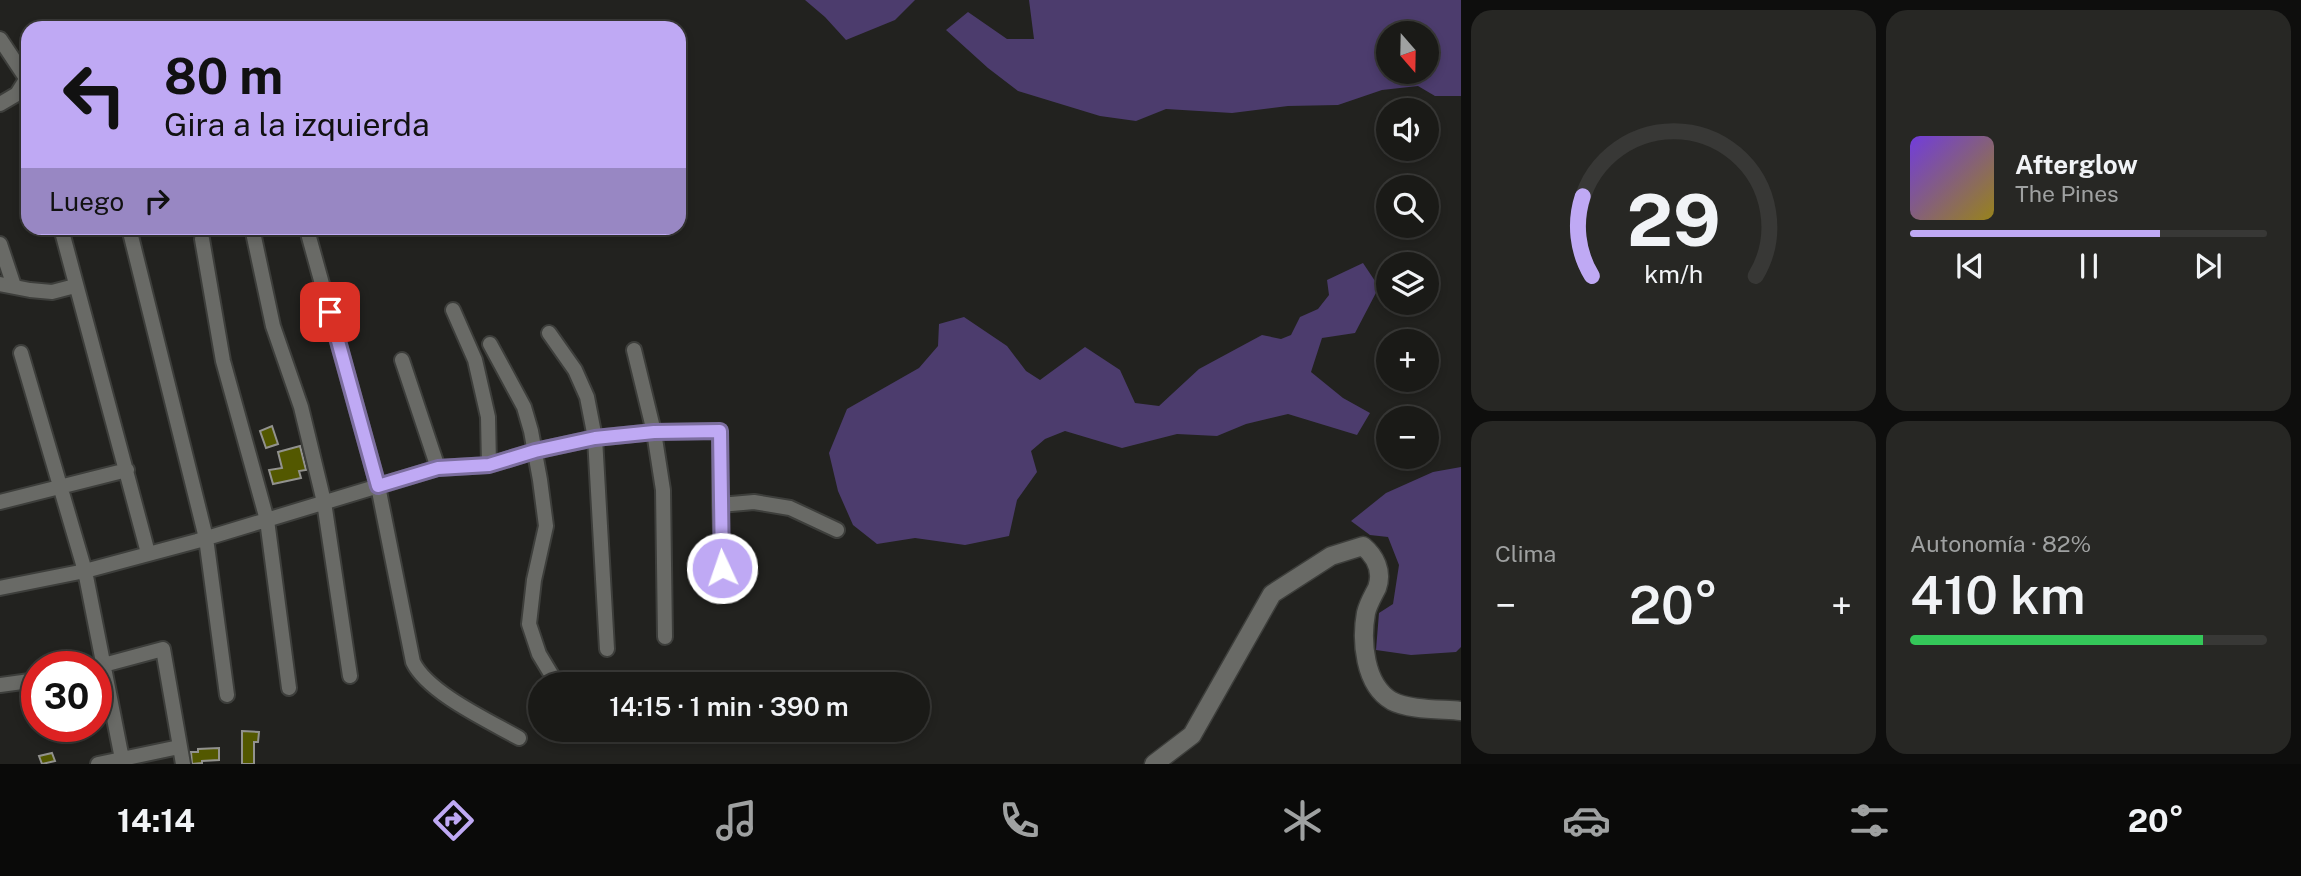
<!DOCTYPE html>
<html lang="es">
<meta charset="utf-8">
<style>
body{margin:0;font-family:"Public Sans",sans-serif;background:#272724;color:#f1f3f6;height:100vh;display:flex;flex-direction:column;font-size:26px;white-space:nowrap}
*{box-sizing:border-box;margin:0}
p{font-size:23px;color:#9fa1a1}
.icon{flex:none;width:38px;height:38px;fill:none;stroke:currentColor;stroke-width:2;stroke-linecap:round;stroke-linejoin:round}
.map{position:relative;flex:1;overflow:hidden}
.panel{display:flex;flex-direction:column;gap:10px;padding:10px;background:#0e0e0d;width:840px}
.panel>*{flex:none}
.guide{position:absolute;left:21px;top:21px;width:665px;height:214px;border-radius:21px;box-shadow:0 4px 10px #0003,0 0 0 2px #383836;background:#bfa9f4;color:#111;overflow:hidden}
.needle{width:46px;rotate:160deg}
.controls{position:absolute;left:1376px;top:21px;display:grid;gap:14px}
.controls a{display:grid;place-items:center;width:63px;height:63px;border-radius:50%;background:#1a1a17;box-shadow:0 4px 10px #0003,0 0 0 2px #383836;font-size:35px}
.speed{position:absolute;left:21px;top:651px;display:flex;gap:14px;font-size:35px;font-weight:700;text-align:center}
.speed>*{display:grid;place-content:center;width:91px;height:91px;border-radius:50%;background:#1a1a17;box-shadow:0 4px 10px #0003,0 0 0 2px #383836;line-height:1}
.speed .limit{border:10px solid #d22;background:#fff;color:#111}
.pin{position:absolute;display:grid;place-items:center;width:60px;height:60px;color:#fff;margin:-30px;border-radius:14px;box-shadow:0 4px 10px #0006}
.me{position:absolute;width:77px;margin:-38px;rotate:357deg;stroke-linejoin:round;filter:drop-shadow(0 0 5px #0008)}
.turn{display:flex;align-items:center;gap:24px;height:147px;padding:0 28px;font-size:32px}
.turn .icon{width:91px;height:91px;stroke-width:2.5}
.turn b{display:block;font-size:49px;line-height:60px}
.then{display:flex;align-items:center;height:66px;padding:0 28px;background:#0003;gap:14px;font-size:26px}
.big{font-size:52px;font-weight:600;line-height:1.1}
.panel .tile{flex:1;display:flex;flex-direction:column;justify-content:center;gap:10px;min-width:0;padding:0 24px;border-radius:21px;background:#272724}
.panel .dial{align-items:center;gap:0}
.dial svg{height:182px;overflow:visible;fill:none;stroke:#383836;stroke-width:7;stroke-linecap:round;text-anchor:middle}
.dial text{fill:#f1f3f6;stroke:none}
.song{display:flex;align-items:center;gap:21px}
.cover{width:84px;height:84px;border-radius:10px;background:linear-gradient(135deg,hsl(260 70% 55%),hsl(50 70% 35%))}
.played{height:7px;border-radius:4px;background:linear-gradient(90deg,#bfa9f4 70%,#383836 70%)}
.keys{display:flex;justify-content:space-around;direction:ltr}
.heat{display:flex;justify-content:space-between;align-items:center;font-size:38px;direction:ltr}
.charge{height:10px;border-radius:5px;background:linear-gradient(90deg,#34c759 82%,#383836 0)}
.panel .tiles{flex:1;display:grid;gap:10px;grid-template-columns:repeat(2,1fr)}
.trip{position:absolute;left:528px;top:672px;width:402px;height:70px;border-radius:35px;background:#1a1a17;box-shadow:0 4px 10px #0003,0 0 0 2px #383836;font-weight:600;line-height:70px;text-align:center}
.dock{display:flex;height:112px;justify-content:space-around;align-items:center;background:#0a0a09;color:#9fa1a1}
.dock .icon{width:49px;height:49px}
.dock .active{color:#bfa9f4}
.dock b{font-size:32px;color:#f1f3f6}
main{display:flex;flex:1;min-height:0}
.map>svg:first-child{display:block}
.green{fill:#4c3c6d;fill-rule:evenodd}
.building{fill:#535800;stroke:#92928e;stroke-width:2}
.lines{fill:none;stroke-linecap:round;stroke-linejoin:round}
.minor-casing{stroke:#3d3e3b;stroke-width:18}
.tertiary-casing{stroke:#3d3e3b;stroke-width:21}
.minor{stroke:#696a66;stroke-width:14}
.tertiary{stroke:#696a66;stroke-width:18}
.route-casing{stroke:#7c6e9f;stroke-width:18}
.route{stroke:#bfa9f4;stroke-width:12}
</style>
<main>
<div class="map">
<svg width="1461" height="764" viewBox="0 0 1461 764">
<rect width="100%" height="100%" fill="#22221f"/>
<path class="green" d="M805 0H915L895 20 846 40 825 17Z
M1029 0H1461V96H1435L1418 86 1382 90 1338 105 1288 106 1232 113 1166 109 1136 121 1100 116 1018 91 988 68 946 30 968 12 1007 39H1034ZM1388 33H1426V72H1388Z
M1363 263 1379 287 1355 333 1322 338 1311 372 1343 398 1370 413 1357 435 1288 414 1246 424 1217 436 1177 434 1122 448 1065 431 1045 439 1031 451 1037 472 1017 500 1009 536 965 545 915 538 877 544 853 525 838 491 829 453 847 409 919 368 938 346 939 324 964 317 1007 346 1026 371 1040 380 1085 347 1120 370 1135 403 1159 406 1199 369 1262 335 1281 339 1291 335 1300 317 1318 309 1329 295 1327 280Z
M1461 467V647L1456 652 1411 655 1376 650 1379 613 1393 604 1399 565 1388 537 1370 535 1351 521 1386 493 1433 472Z"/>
<path class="building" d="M272 426 278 444 266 448 260 431Z
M300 446 306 470 299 471 301 478 273 484 269 470 282 468 278 452Z
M242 731 259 732 258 742H254V764H242Z
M219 748V760L202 761V763L192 764 191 752H198V749Z
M52 753 55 761 42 764 39 756Z"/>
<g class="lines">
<defs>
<path id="minor" d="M0 39 28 81
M0 104 17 94 27 78
M61 228 148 553
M129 228 206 538 227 695
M254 237 273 326 301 407 324 502 350 676
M309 237 378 486 413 662C428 693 489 721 519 738
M202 239 223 361 267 520 289 688
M0 244 14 286
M0 284 30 290 52 292 75 286
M453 310 475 360 488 417 489 465
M549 333 575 370 587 397 595 438 607 649
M490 344 524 407 531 431 540 480 546 526 534 580 529 624 539 654 557 684
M634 350 654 432 663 490 665 637
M21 353 85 571 122 759
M402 360 438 468
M0 502 127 470
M720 505 754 502 790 508 837 530
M0 588 85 571 197 541 438 468 489 465 535 451 595 438 654 432 720 431V505L723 589
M96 667 163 649 183 764
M0 685 37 680
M98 764 179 747"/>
<path id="tertiary" d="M1154 764 1192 735 1272 594 1331 556 1363 546C1375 556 1383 571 1377 588 1373 596 1368 604 1366 613 1361 640 1364 685 1392 701 1409 710 1442 709 1461 711"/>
</defs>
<use href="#minor" class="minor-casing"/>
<use href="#tertiary" class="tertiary-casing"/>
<use href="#minor" class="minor"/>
<use href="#tertiary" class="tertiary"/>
</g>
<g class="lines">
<defs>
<path id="route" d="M330 312 378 486 438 468 489 465 535 451 595 438 654 432 720 431 722 568"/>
</defs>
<use href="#route" class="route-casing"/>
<use href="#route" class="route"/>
</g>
</svg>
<div class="controls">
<a><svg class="needle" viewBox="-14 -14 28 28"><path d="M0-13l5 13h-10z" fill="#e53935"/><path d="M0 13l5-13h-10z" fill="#9fa1a1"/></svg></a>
<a><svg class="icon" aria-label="sound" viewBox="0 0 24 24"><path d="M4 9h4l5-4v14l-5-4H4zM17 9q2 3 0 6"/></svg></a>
<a><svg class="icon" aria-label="search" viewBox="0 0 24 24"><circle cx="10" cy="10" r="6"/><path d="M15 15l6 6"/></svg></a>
<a><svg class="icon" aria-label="layers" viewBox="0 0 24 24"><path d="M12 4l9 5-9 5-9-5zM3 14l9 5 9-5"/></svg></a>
<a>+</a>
<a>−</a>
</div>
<div class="speed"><div class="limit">30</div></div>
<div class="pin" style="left:330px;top:312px;background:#d93025"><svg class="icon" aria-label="arrive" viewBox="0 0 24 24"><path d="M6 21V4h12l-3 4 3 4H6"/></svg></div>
<svg class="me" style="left:722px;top:568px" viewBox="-20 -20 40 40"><circle r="17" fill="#bfa9f4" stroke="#fff" stroke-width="3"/><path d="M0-11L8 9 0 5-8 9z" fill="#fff"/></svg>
<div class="trip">14:15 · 1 min · 390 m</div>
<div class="guide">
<div class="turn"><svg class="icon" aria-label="left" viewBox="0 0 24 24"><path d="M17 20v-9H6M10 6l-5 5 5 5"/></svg><div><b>80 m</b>Gira a la izquierda</div></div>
<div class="then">Luego<svg class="icon" aria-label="right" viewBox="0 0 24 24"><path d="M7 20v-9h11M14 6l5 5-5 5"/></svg></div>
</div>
</div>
<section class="panel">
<div class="tiles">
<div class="tile dial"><svg viewBox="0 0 100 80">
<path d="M14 69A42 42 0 1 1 86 69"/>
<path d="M14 69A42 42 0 0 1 10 34" stroke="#bfa9f4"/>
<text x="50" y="56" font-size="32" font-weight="700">29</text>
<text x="50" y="72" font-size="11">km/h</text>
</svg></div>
<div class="tile">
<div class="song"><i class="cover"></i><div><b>Afterglow</b><p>The Pines</p></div></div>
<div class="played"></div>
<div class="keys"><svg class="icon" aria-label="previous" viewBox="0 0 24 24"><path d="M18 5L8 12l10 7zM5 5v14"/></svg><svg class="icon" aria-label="pause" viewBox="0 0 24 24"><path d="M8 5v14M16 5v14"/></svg><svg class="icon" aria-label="next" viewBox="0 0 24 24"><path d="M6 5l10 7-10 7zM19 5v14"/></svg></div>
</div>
<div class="tile"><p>Clima</p>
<div class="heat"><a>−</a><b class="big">20°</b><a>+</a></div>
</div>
<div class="tile"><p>Autonomía · 82%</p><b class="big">410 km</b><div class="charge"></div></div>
</div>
</section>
</main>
<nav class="dock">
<b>14:14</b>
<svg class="icon active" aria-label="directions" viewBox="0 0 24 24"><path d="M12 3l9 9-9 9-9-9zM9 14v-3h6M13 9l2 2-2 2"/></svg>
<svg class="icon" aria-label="music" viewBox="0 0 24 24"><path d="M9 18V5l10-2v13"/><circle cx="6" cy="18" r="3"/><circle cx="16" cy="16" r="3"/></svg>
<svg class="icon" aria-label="phone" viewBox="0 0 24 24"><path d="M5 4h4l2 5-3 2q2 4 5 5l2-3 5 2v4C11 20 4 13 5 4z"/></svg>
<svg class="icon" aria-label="climate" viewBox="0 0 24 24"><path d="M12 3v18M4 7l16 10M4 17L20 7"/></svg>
<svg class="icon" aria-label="car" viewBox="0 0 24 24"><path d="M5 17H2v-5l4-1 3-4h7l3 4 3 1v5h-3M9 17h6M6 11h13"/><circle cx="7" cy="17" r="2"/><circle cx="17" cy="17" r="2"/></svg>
<svg class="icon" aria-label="filters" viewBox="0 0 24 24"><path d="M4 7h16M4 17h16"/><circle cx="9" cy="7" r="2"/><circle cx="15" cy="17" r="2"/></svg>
<b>20°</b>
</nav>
